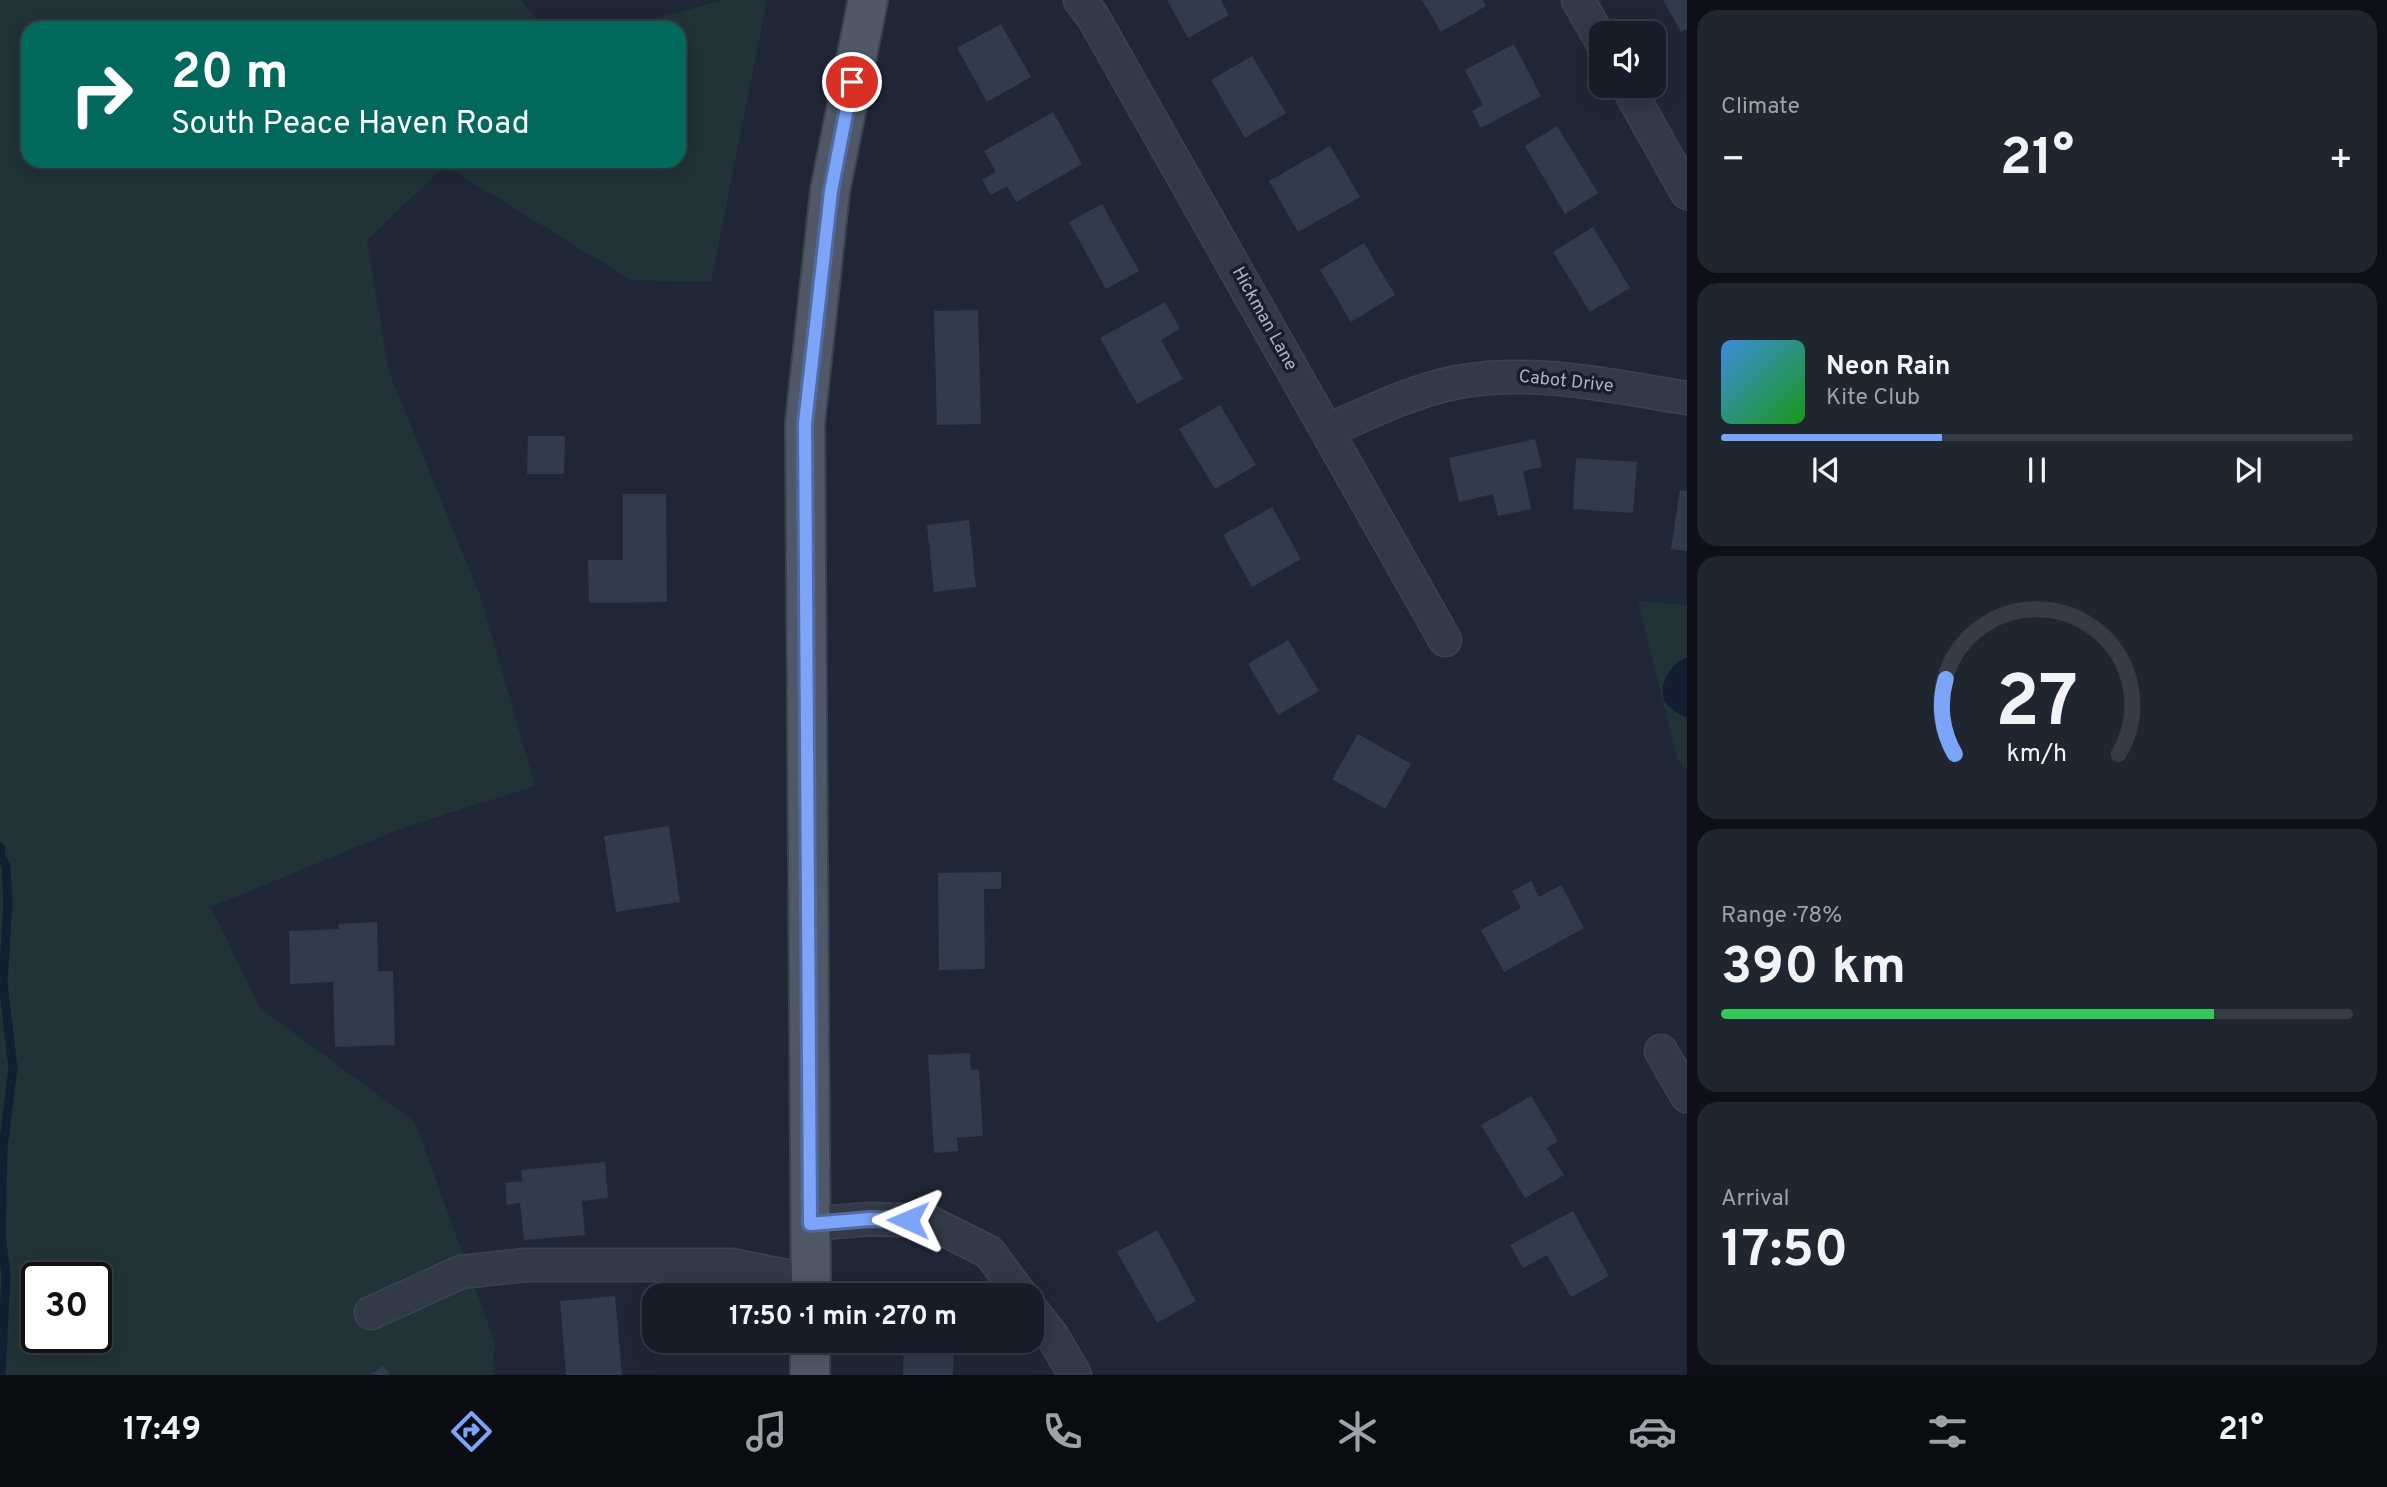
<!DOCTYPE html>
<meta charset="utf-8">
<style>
body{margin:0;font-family:Overpass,sans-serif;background:#202630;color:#f1f3f6;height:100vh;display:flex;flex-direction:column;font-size:26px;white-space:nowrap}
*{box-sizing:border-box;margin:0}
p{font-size:23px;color:#9ea2a8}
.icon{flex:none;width:38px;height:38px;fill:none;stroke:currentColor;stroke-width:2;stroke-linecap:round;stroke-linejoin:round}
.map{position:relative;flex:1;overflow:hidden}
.sheet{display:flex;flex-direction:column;gap:10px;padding:10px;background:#0d1016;width:700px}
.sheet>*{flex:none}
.guide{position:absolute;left:21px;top:21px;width:665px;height:147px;border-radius:21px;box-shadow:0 4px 18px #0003,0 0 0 2px #363b45;background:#00695c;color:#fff;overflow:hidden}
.tools{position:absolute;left:1589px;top:21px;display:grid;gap:14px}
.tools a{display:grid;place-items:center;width:77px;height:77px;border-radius:14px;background:#171d28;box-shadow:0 4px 18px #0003,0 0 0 2px #363b45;font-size:35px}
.speed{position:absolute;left:21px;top:1262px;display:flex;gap:14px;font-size:35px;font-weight:700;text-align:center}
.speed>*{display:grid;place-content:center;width:91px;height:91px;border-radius:50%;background:#171d28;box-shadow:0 4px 18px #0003,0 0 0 2px #363b45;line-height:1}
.speed .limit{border:4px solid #111;border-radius:10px;background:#fff;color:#111}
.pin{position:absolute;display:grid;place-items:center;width:60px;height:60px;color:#fff;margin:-30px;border:4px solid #fff;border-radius:50%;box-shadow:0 2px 7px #0007}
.me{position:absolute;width:77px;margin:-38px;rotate:271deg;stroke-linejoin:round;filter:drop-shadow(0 0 5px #0008)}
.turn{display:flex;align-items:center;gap:24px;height:147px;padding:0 35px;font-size:32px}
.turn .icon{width:91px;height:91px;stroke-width:2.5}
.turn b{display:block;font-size:49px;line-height:60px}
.big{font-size:52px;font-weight:700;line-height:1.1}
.sheet .card{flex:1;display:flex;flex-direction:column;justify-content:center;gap:10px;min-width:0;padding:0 24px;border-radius:21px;background:#202630}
.sheet .dial{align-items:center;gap:0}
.dial svg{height:182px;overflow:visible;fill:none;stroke:#363b45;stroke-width:7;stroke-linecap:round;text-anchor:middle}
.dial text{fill:#f1f3f6;stroke:none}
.song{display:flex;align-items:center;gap:21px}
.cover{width:84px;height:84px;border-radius:10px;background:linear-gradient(135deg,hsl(210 70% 55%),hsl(120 70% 35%))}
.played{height:7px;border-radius:4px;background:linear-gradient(90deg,#7ca4f9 35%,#363b45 35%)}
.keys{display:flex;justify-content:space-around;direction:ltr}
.heat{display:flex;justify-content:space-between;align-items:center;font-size:38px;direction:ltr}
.charge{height:10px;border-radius:5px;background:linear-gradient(90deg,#34c759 78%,#363b45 0)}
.trip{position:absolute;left:642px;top:1283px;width:402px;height:70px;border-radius:21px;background:#171d28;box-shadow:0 4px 18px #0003,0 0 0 2px #363b45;font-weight:700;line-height:70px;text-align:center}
.dock{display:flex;height:112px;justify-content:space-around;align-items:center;background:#090c10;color:#9ea2a8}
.dock .icon{width:49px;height:49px}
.dock .active{color:#7ca4f9}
.dock b{font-size:32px;color:#f1f3f6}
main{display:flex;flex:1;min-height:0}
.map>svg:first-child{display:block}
.green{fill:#213337;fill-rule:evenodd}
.water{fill:#131e33}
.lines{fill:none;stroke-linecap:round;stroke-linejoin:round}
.stream{stroke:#131e33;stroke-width:9}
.building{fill:#313b4d}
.minor-casing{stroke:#3c4350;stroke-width:35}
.major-casing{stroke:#3c4350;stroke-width:42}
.minor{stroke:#323947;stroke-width:32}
.major{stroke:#505867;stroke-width:38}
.route-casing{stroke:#516ba2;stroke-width:18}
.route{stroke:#7ca4f9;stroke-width:12}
.labels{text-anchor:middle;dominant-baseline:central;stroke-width:7;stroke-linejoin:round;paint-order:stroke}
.street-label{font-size:18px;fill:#acb4c4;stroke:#181f2b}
</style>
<main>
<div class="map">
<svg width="1687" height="1375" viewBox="0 0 1687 1375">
<rect width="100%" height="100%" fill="#1f2736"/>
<path class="green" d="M0 0H520L544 28H28V161H679V28H622L723 0H767L711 282 631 280 445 166 367 240 389 372 481 598 535 786 405 827 211 907 260 1008 415 1122 495 1343 493 1375H0ZM37 1278H96V1337H37Z
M1638 601 1687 605V770L1677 758Z"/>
<path class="water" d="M1687 658V718C1679 714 1668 708 1664 700 1658 684 1672 661 1687 658Z"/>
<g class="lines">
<path class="stream" d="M0 847 1 856 6 866 8 903 3 983 13 1067 3 1149 1 1234 6 1276 1 1375"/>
</g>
<path class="building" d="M1167 0H1221L1229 15 1188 38Z
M1422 0H1483L1486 6 1441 32Z
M1663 0H1687V29L1681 32Z
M1001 24 1031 77 987 102 957 48Z
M1514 44 1541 96 1481 128 1472 111 1483 105 1465 70Z
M1252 56 1286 113 1245 138 1211 80Z
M1053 112 1082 164 1016 202 1007 186 991 195 982 180 996 172 984 151Z
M1557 126 1598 193 1565 214 1525 146Z
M1330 146 1360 197 1298 232 1269 181Z
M1102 204 1139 271 1106 289 1069 222Z
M1593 227 1630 288 1590 312 1553 252Z
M1364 243 1395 295 1351 322 1320 270Z
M1165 302 1180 329 1161 340 1183 379 1137 404 1100 338Z
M978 310 981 424 937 425 934 311Z
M1220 405 1256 465 1215 489 1179 429Z
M528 436H565L564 474H527Z
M1535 439 1542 467 1523 471 1531 509 1498 516 1493 494 1459 502 1449 458Z
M1576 458 1637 462 1633 513 1573 509Z
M1680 490 1687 491V551L1671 549Z
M623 494H666L667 602 589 603 588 560H623Z
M1272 507 1301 559 1252 587 1223 535Z
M969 520 976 587 934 592 927 525Z
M1288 640 1319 691 1278 715 1248 664Z
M1358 734 1411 764 1385 809 1332 779Z
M669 826 680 902 616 912 604 836Z
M1001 872V889H984L985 969 939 970 938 873Z
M1531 881 1539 897 1561 885 1584 928 1504 972 1481 930 1521 908 1512 891Z
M377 922 378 971H393L395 1045 335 1047 333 982 290 984 289 931 339 929 338 924Z
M970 1053 971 1070 979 1069 983 1136 957 1138 958 1151 934 1153 928 1055Z
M1531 1096 1558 1141 1547 1148 1564 1175 1525 1198 1481 1125Z
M605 1162 608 1198 582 1201 585 1235 524 1240 520 1203 507 1205 505 1183 522 1181 521 1170Z
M1573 1211 1609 1276 1571 1297 1547 1255 1523 1268 1510 1245Z
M1157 1230 1196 1301 1157 1323 1117 1252Z
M615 1296 622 1375H566L560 1301Z
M904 1340H954L953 1375H903Z
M383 1366 390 1375H370Z"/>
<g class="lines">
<defs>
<path id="minor" d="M1080 0 1093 17 1445 640
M1578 0 1601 40
M1627 86 1687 193
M1327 431C1370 412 1412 391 1458 382 1534 368 1611 386 1687 398
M1661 1051 1687 1096
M810 1224 870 1219 927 1221 989 1252 1021 1295
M1032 1310 1053 1337 1075 1375
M371 1313 461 1272 526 1265H731L811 1281"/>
<path id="major" d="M811 1295 805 423 830 191 868 0
M810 1375V1340"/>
</defs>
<use href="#minor" class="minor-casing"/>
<use href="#major" class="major-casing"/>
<use href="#minor" class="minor"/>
<use href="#major" class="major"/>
</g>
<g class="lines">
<defs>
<path id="route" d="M852 82 831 191 805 423 810 1224 870 1219 908 1220"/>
</defs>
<use href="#route" class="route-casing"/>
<use href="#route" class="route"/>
</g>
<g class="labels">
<g class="street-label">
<text transform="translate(1264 319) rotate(61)">Hickman Lane</text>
<text transform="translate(1566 382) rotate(6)">Cabot Drive</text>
</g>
</g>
</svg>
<div class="tools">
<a><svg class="icon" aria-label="sound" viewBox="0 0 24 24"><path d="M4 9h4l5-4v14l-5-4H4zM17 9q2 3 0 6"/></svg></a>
</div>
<div class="speed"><div class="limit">30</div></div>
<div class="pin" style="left:852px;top:82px;background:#d93025"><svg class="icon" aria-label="arrive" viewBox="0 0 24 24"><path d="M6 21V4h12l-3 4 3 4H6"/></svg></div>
<svg class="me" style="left:908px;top:1220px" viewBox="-20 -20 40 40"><path d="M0-17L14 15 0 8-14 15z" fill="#7ca4f9" stroke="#fff" stroke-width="4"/></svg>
<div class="trip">17:50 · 1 min · 270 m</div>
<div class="guide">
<div class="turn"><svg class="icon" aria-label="right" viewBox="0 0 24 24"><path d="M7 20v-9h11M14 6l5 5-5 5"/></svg><div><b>20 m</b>South Peace Haven Road</div></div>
</div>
</div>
<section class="sheet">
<div class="card"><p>Climate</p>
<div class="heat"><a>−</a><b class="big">21°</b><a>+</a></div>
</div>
<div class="card">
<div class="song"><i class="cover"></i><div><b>Neon Rain</b><p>Kite Club</p></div></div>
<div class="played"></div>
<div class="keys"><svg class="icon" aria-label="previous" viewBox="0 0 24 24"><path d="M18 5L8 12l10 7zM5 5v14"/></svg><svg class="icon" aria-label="pause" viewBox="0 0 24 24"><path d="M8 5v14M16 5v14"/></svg><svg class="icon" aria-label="next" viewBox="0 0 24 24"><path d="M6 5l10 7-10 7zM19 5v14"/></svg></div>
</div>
<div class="card dial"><svg viewBox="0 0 100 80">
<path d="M14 69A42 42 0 1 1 86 69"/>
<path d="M14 69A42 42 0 0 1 10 36" stroke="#7ca4f9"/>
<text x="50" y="56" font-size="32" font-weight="700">27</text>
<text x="50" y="72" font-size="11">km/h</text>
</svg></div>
<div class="card"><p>Range · 78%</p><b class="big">390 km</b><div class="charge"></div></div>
<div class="card"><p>Arrival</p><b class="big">17:50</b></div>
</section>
</main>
<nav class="dock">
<b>17:49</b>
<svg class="icon active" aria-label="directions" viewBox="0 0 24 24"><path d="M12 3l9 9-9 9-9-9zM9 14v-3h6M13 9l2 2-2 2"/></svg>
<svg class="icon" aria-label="music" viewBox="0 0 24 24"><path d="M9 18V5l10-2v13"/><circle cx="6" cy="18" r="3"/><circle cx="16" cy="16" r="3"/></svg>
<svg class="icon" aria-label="phone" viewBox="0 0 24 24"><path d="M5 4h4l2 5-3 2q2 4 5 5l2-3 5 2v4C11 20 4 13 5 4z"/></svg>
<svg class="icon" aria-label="climate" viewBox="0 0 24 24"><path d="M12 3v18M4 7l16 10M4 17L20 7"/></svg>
<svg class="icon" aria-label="car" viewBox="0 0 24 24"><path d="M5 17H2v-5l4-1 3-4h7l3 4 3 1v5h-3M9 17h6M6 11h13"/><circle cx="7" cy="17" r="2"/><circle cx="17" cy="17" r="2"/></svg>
<svg class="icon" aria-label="filters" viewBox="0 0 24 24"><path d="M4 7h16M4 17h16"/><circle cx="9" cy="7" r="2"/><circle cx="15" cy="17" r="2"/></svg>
<b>21°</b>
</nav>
